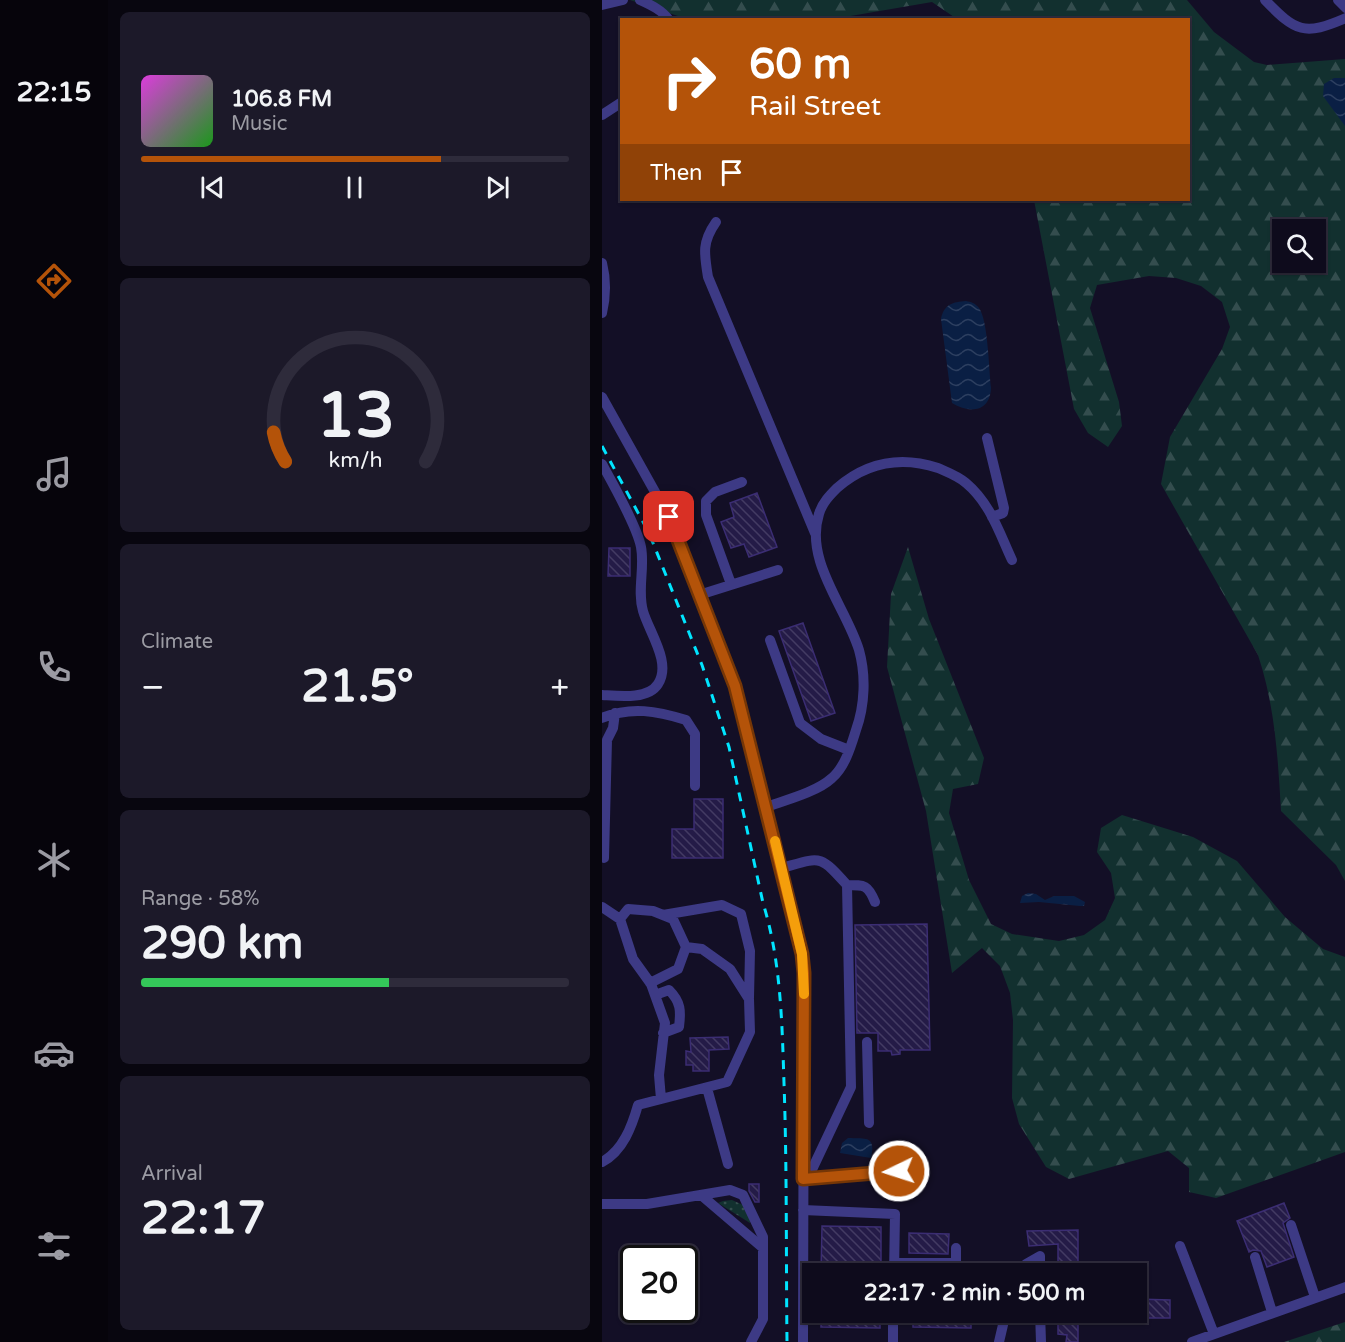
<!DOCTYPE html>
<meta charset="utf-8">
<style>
body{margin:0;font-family:"Varela Round",sans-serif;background:#1c1929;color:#f1f3f6;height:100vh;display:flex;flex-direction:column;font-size:22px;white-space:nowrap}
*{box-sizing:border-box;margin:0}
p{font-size:20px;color:#9b9ba3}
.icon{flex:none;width:33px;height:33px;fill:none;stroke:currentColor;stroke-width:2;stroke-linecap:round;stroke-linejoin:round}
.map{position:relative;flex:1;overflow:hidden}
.sheet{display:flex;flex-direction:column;gap:12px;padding:12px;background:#08060f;width:494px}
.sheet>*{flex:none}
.banner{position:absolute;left:18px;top:18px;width:570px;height:183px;border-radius:0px;box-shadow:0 2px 4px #0004,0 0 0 2px #2e2b3b;background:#b45309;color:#fff;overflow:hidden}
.fabs{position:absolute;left:670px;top:219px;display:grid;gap:12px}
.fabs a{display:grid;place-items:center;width:54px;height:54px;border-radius:0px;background:#0e0b1c;box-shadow:0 2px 4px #0004,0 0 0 2px #2e2b3b;font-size:30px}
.speed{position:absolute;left:18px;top:1245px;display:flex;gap:12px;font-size:30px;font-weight:700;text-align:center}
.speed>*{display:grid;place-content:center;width:78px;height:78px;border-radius:50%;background:#0e0b1c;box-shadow:0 2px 4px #0004,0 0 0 2px #2e2b3b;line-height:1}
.speed .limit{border:3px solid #111;border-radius:9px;background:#fff;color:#111}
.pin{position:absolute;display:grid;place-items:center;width:51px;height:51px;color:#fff;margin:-26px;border-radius:12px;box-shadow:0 3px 9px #0006}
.me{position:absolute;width:66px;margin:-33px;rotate:266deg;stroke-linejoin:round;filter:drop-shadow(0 0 4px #0008)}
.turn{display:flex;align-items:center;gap:21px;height:126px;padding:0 30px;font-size:27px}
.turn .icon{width:78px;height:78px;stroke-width:2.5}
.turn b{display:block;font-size:42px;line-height:51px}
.then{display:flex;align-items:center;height:57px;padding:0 30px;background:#0003;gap:12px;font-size:22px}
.big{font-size:45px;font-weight:700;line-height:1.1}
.sheet .card{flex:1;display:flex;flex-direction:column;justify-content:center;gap:9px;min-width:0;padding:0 21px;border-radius:9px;background:#1c1929}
.sheet .dial{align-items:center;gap:0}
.dial svg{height:156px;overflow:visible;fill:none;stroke:#2e2b3b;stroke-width:7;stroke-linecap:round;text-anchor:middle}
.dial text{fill:#f1f3f6;stroke:none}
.song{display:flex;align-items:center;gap:18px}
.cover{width:72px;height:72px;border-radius:9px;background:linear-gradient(135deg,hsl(300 70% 55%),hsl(120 70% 35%))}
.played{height:6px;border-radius:3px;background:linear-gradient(90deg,#b45309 70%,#2e2b3b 70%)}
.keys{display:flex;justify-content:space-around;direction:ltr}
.heat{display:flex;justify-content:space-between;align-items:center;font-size:33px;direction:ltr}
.charge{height:9px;border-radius:4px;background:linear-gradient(90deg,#34c759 58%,#2e2b3b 0)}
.trip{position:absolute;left:200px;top:1263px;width:345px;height:60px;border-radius:0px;background:#0e0b1c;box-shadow:0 2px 4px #0004,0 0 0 2px #2e2b3b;font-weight:700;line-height:60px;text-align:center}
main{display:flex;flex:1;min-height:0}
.tabs{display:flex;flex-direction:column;width:108px;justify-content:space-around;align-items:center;background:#06040b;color:#9b9ba3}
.tabs .icon{width:42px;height:42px}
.tabs .selected{color:#b45309}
.tabs b{font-size:27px;color:#f1f3f6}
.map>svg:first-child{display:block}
.grass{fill:url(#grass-dots)}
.forest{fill:url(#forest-firs);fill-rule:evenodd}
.water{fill:url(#water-waves)}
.building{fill:url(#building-back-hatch);stroke:#3b2d73;stroke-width:1.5}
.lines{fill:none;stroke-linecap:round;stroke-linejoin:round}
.minor{stroke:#3d3a85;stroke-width:10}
.rail{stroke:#00e5ff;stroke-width:3;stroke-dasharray:9 8;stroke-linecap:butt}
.route-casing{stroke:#753606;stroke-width:15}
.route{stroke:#b45309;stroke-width:10}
.slow{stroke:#f59e0b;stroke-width:10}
</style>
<main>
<nav class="tabs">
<b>22:15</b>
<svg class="icon selected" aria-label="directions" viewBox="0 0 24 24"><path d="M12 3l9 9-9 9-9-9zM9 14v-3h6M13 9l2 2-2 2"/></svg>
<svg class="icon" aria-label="music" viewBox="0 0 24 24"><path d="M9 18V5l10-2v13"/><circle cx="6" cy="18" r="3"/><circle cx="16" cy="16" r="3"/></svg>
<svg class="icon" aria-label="phone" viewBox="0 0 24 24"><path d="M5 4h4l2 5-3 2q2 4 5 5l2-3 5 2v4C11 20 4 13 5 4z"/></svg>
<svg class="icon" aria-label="climate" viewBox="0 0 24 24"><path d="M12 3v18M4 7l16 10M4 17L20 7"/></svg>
<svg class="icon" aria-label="car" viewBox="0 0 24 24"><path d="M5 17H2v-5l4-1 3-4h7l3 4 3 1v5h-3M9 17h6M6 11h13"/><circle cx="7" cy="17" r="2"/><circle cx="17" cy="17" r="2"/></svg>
<svg class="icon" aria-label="filters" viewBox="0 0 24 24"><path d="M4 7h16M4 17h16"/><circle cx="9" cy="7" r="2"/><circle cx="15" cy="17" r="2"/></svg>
</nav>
<section class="sheet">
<div class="card">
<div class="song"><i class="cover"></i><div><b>106.8 FM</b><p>Music</p></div></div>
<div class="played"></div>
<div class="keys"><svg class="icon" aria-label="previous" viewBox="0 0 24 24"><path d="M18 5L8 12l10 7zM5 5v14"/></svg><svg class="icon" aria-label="pause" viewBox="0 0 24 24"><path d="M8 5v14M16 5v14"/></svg><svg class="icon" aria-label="next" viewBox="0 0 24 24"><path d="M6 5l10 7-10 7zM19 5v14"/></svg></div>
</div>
<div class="card dial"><svg viewBox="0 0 100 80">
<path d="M14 69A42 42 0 1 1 86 69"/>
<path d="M14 69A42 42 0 0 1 8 54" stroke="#b45309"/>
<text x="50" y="56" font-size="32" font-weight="700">13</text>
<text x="50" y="72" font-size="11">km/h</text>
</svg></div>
<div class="card"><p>Climate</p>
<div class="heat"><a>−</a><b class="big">21.5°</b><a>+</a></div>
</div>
<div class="card"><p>Range · 58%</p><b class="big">290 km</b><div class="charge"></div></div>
<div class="card"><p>Arrival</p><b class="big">22:17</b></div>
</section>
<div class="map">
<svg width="744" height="1342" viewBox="0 0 744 1342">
<defs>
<pattern id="grass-dots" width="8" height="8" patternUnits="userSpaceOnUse" patternTransform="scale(1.5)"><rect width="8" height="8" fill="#12302f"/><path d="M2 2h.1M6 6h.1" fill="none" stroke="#344d4e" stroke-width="1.8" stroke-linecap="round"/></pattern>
<pattern id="forest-firs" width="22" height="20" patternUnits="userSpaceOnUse" patternTransform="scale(1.5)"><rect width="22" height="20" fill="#12302f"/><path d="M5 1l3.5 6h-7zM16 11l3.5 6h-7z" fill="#344d4e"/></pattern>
<pattern id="water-waves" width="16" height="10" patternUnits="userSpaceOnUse" patternTransform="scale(1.5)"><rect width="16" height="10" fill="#0a1f44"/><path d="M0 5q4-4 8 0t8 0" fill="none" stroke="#2d3f60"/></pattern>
<pattern id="building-back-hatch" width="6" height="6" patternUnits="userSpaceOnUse" patternTransform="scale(1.5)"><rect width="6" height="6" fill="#241b47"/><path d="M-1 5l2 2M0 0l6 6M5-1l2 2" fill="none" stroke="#433b63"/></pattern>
</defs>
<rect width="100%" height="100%" fill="#130f26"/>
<path class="grass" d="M130 1200 141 1205 148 1218V1223L116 1203 121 1201Z"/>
<path class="forest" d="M28 0H585L612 32 652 62 665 65 743 59V881L734 865 679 811C676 758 673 706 656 655L559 484 568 437 620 349 628 327 620 302 599 286 574 278 547 276 495 285 488 308 517 402 520 426 506 447 486 433 472 409 432 200H586V20L355 19 330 2 231 19 88 20ZM681 230H714V262H681Z
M306 547 327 619 382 758 376 784 351 789 347 813 367 880 389 924 410 934 457 941 482 935 503 920 513 898 509 873 495 852 499 828 520 815 591 837 635 861 683 917 721 949 743 957V1152L614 1198 587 1192V1168L566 1151 467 1179 444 1167 417 1124 410 1098 411 1020 408 993 398 966 380 948 350 973 324 811 285 667 289 594Z
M743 1322V1342H682Z"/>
<path class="water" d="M732 78H743V126L721 96 722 84Z
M364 301C369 302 373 303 377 308 386 320 387 370 389 388 388 412 368 414 350 403L339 319C342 304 351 302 364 301Z
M426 893 434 894 443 900 452 896H472L483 902 482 906H478L437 902 418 903 420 896Z
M246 1138C264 1139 274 1135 269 1158L238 1153 240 1143Z"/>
<path class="building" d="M155 493 175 547 147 557 142 544 129 548 119 522 132 517 128 503Z
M7 548H28V576H6Z
M201 623 233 713 209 721 177 631Z
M92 799H121V858H70V829H92Z
M325 924 328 1050H298V1054L290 1055 289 1051H276V1033H255L253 925Z
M126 1037 127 1049 107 1050V1071H91V1065H84V1051L89 1052 88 1038Z
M147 1184H157V1202H153L147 1191Z
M682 1203 688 1218 681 1223 692 1257 665 1267 659 1251 651 1250 647 1252 635 1221Z
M220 1226 279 1227V1274H219Z
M476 1230V1274H456V1244L427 1246 425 1231Z
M307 1233 347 1234 346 1254 307 1253Z
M534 1299 568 1300V1318H534Z
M219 1312H278V1328L219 1327Z
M311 1312H369V1328L311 1327Z
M456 1312H476V1342H464L465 1335 456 1334Z"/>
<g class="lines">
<path class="minor" d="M38 0C49 5 60 10 67 20
M663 0C694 32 702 36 744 18
M736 0 744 8
M0 5 21 0
M0 115 20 102
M114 222C100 242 102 253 106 277L213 533
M0 263C4 279 4 296 0 313
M0 397 67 517 133 686 200 954 202 973 201 1342
M385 438 402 508 401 513 390 517
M0 464C11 484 35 526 39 547 43 568 35 590 41 611 47 632 70 663 56 684 46 700 16 696 0 695
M129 584 104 515V501L113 492 140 482
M97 595 176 570
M168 640 198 723 219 739 247 750
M0 718C29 706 55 711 84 720L93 734V786
M164 807C184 800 215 792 230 778 243 767 249 746 254 730 263 705 264 675 257 650 244 607 202 561 217 514 220 503 228 495 235 488 265 462 299 456 336 468 345 472 356 476 364 483 388 503 397 532 410 560
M2 858 5 740 11 728 13 713
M180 868C219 857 217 854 245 885L249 1087 206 1178
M245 885C263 885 266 885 273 902
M0 907 18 919 31 959 49 984 63 1023 57 1075 59 1099
M61 915 120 905 139 914 148 951 147 998
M18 919 26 909 51 911 71 919 84 947 76 969 48 983
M53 995 67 990C79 1002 79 1011 77 1027L61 1033
M265 1042 267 1123
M105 1088 126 1164
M0 1162C21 1151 30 1126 36 1105L125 1082 148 1032 147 999 128 969 100 949 84 947
M202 1179 297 1171
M99 1195 161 1248
M0 1204H45L128 1190 141 1195 161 1237V1319L149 1342
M201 1210 293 1214 292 1274
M689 1225 713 1297
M578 1246 612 1334
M653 1257 670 1312
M292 1263H354V1248
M420 1274 424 1264 438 1256V1274
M438 1312 439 1342
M291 1342V1312
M397 1342 404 1312
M590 1342 744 1287"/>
<path class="rail" d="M0 446 47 533 100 665 127 747 161 903C179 961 180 1022 182 1083 185 1169 184 1256 185 1342"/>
</g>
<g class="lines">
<defs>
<path id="route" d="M67 517 133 686 200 954 202 973 201 1179 297 1171"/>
</defs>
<use href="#route" class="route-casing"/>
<use href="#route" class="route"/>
<path class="slow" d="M173 841 200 954 202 994"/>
</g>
</svg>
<div class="fabs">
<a><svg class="icon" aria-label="search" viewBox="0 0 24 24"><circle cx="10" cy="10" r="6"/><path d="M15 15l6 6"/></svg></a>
</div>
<div class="speed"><div class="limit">20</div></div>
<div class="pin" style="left:67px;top:517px;background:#d93025"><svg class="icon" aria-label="arrive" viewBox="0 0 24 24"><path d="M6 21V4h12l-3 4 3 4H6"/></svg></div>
<svg class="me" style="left:297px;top:1171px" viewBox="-20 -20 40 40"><circle r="17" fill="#b45309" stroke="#fff" stroke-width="3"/><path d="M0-11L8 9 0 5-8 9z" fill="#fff"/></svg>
<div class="trip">22:17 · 2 min · 500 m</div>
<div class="banner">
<div class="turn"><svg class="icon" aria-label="right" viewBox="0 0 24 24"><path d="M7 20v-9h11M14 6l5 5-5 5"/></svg><div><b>60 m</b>Rail Street</div></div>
<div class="then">Then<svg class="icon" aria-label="arrive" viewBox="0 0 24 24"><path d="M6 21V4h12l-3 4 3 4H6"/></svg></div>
</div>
</div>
</main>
